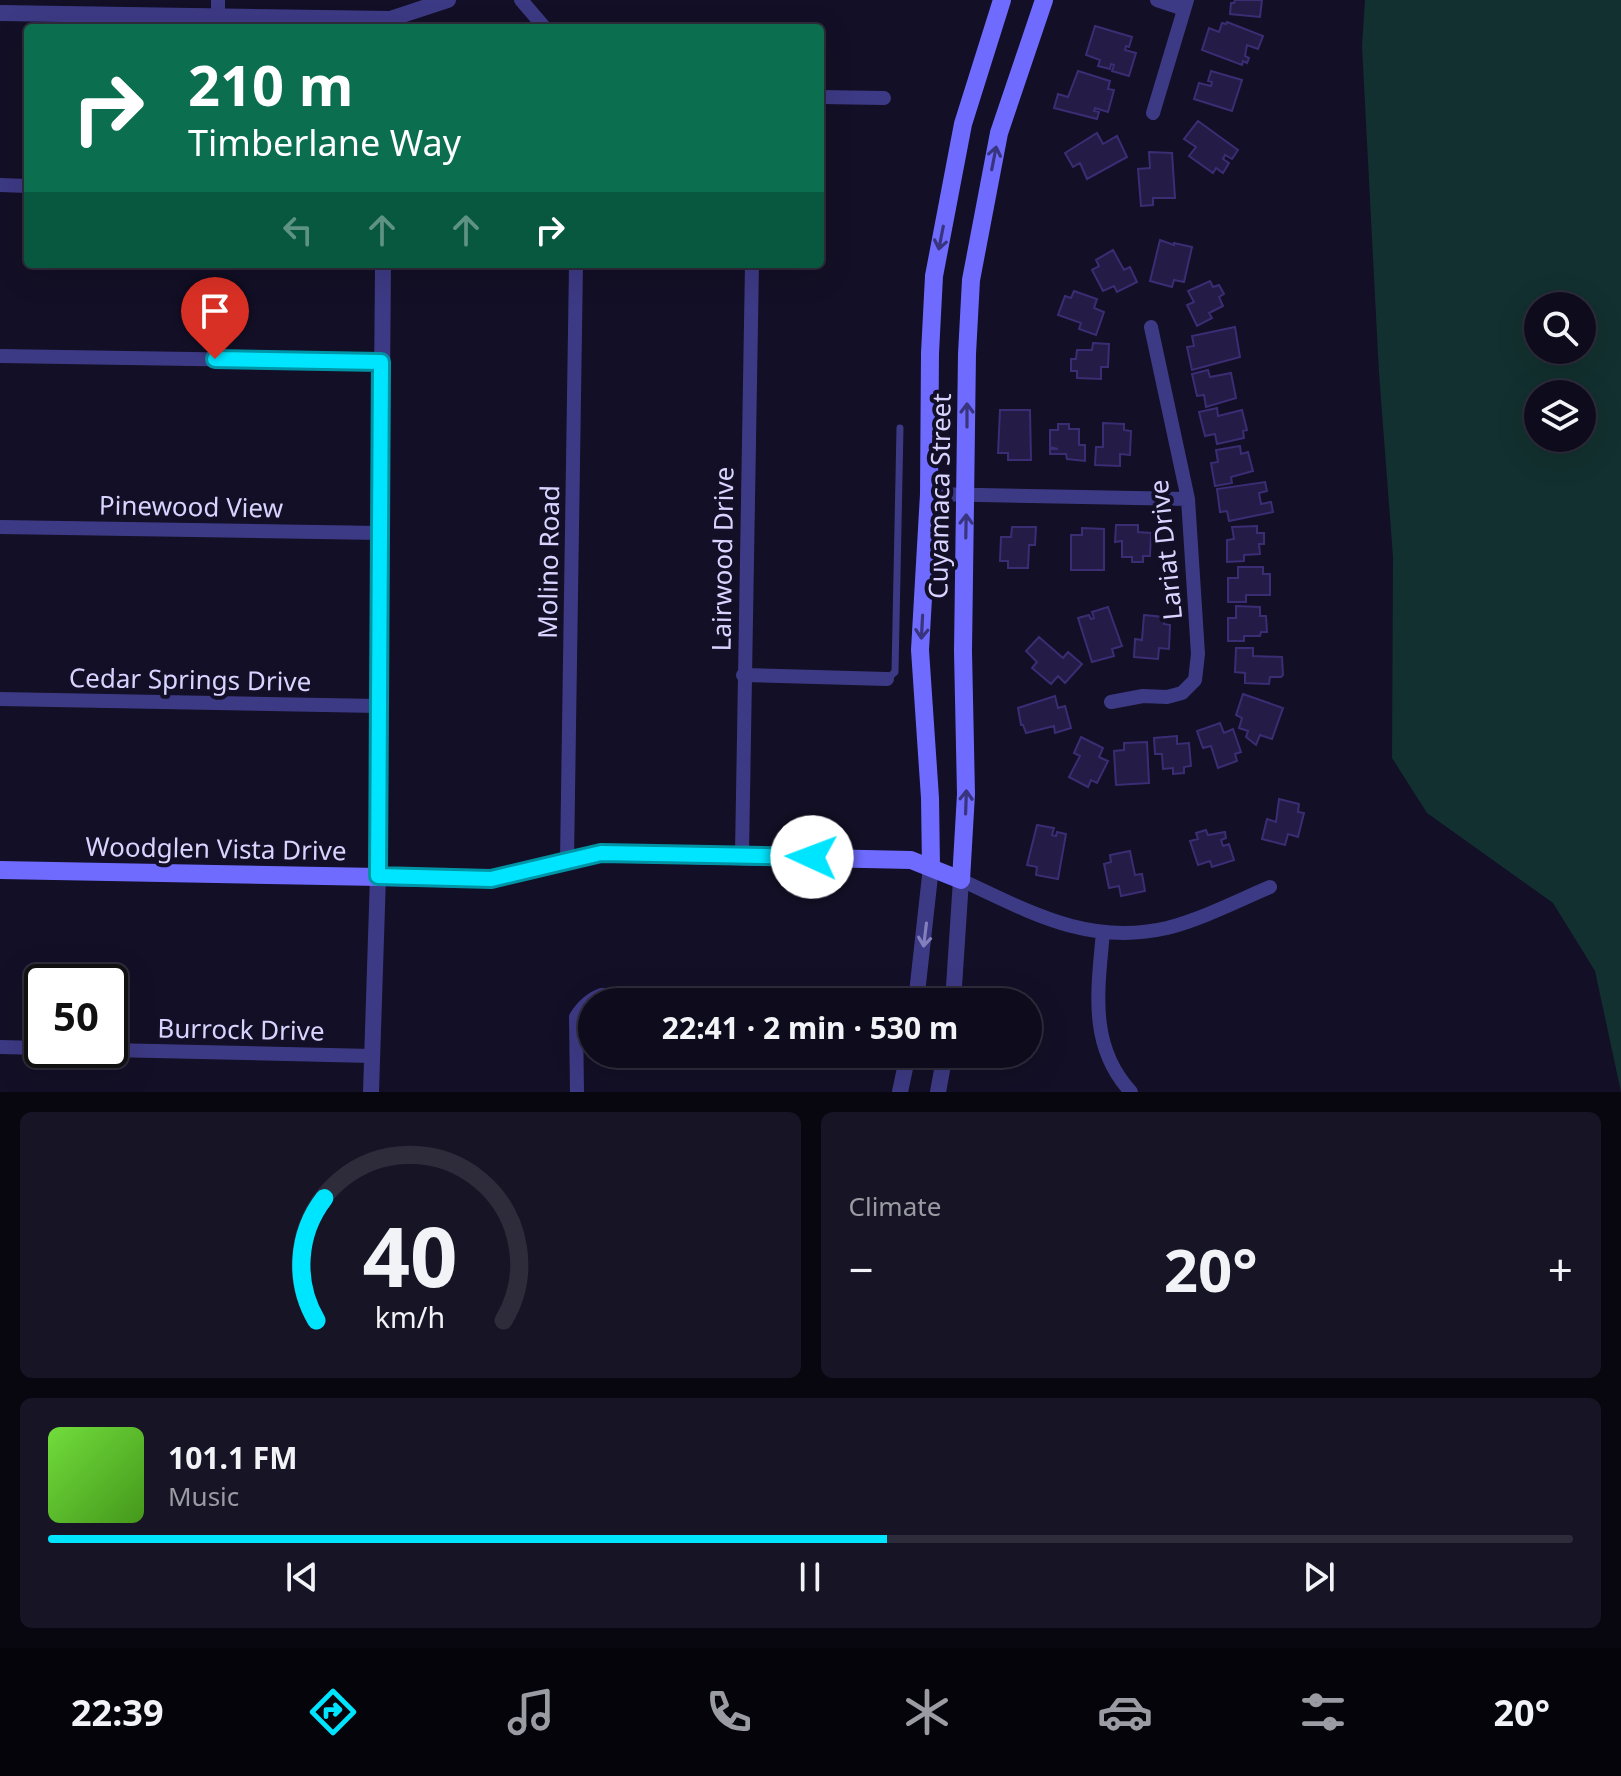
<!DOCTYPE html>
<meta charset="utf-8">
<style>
body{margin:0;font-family:"Noto Sans",sans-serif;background:#171425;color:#f1f3f6;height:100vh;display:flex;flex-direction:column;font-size:30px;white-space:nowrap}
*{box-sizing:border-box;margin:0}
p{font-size:26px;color:#9b9ba3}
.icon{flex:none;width:44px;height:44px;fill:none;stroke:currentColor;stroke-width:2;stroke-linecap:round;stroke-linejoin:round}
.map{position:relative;height:1092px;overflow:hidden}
.drawer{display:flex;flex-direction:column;gap:20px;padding:20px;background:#08060f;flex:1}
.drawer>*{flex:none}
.banner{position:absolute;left:24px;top:24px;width:800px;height:244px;border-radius:8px;box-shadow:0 8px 32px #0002,0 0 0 2px #2e2b3b;background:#0b6e4f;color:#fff;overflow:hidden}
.tools{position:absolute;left:1524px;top:292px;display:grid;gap:16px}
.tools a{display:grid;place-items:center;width:72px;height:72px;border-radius:50%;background:#0e0b1c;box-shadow:0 8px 32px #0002,0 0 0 2px #2e2b3b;font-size:40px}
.speed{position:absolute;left:24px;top:964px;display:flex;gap:16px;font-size:40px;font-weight:700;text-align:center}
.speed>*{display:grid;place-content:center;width:104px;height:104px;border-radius:50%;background:#0e0b1c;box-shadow:0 8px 32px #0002,0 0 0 2px #2e2b3b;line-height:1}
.speed .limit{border:4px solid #111;border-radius:12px;background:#fff;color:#111}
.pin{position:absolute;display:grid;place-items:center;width:68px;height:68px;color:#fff;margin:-82px -34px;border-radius:50% 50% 50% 0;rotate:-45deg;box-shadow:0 0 8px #0007}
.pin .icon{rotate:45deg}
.me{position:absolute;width:88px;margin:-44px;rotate:272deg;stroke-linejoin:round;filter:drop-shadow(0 0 6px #0008)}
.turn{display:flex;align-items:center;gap:28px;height:168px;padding:0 32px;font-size:36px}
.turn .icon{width:104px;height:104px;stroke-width:2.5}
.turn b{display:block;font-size:56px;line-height:68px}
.lanes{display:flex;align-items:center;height:76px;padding:0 32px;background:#0003;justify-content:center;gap:40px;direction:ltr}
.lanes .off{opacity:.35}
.big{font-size:60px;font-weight:700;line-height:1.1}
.drawer .widget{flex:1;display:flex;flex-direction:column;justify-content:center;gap:12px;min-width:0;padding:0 28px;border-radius:12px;background:#171425}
.drawer .dial{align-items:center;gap:0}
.dial svg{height:208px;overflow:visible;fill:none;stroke:#2e2b3b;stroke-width:7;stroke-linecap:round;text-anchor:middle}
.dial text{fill:#f1f3f6;stroke:none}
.song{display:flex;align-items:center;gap:24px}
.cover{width:96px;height:96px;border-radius:12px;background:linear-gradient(135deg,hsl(100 70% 55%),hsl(100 70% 35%))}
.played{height:8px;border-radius:4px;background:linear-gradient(90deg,#00e5ff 55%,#2e2b3b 55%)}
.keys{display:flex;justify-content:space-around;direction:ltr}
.heat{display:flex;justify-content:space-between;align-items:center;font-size:44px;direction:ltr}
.drawer .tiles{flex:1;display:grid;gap:20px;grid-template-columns:1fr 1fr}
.widget:last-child{grid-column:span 2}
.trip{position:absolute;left:578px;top:988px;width:464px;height:80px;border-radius:40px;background:#0e0b1c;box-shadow:0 8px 32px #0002,0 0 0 2px #2e2b3b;font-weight:700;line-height:80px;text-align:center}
.dock{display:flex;height:128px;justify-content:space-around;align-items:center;background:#06040b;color:#9b9ba3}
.dock .icon{width:56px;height:56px}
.dock .current{color:#00e5ff}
.dock b{font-size:36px;color:#f1f3f6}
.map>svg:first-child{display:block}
.green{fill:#12302f;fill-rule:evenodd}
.building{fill:#241b47;stroke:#3b2d73;stroke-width:2}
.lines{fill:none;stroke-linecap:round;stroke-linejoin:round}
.service{stroke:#3d3a85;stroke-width:7}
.minor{stroke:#3d3a85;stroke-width:14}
.tertiary{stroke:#3d3a85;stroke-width:16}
.secondary{stroke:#6f6bff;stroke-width:18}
.oneway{stroke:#38347d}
.oneway2{stroke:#837fbc}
.route-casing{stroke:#0095a6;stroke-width:20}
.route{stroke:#00e5ff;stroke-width:14}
.labels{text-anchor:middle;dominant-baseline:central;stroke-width:8;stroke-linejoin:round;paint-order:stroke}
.street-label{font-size:26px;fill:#d9d4ff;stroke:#130f26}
</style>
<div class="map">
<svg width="1621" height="1092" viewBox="0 0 1621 1092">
<rect width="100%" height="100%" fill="#130f26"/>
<path class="green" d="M1365 0H1621V1092L1595 971 1553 903 1427 813 1392 758 1393 557 1379 373 1362 46ZM1538 306H1582V350H1538ZM1538 394H1582V438H1538Z"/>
<path class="building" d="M1235 0H1262L1260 17 1230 14 1231 3H1234Z
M1227 22 1263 36 1258 49 1247 45 1245 56 1249 58 1247 63 1243 61 1242 65 1202 50 1209 28 1219 32 1222 23 1226 24Z
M1095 26 1132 37 1129 47 1126 46 1125 50 1136 53 1129 76 1112 71 1114 65 1111 64 1110 69 1098 66 1100 60 1086 55Z
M1078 71 1110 81 1108 89 1114 90 1108 112 1095 108 1094 111 1099 112 1097 119 1054 108 1058 94 1068 97Z
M1211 71 1242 80 1232 111 1194 99 1199 83 1211 86 1212 82 1208 81Z
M1198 121 1238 150 1232 159 1225 155 1223 159 1229 163 1223 173 1216 168 1213 173 1189 156 1196 147 1184 139Z
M1097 133 1103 144 1117 136 1127 157 1087 179 1080 163 1073 167 1065 153Z
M1149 152 1172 153 1175 198H1153V205L1141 206 1138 169 1150 168Z
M1160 240 1174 245V243L1192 247 1184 282 1174 280 1172 287 1150 281Z
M1113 250 1124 270 1130 267 1137 282 1117 292 1114 286 1103 291 1092 270 1099 266 1096 260Z
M1210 281 1213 287 1219 285 1224 294 1219 297 1223 306 1209 313 1212 318 1197 326 1187 305 1194 302 1188 291Z
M1074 291 1097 299 1094 308 1104 312 1096 335 1079 329 1081 323 1058 315 1065 296 1071 298Z
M1235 327 1240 357 1192 370 1187 347 1194 346 1192 336Z
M1093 343 1109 344 1108 367H1101V379L1077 378V371H1071V359H1076L1077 350H1092Z
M1208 370 1210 377 1231 373 1236 398 1206 407 1204 395 1197 396 1192 374Z
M1217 408 1218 416 1242 410 1247 430 1243 431 1244 438 1217 444 1215 434 1205 436 1199 412Z
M1000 410H1030L1031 460H1008V453H998Z
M1103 423 1124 424V430L1131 431 1130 455 1120 454V466L1095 465 1096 447H1103Z
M1058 424H1069V429H1079V445H1085V461L1067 459 1066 454H1050V449H1058L1050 447V430H1058Z
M1240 446 1241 454 1248 452 1253 471 1231 477 1232 483 1215 486 1211 463 1218 462 1216 450Z
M1265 482 1267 491 1259 493 1261 504 1271 502 1273 512 1229 521 1227 511 1220 512 1217 489Z
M1116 525H1138V532L1151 533 1150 556H1143V562H1132V557H1122V541L1115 542Z
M1257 526V533H1264V544H1259L1260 554 1244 555V561L1227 562V540L1234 539 1232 527Z
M1012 527H1036L1035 545H1029L1028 568H1008V561H1000L1001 537H1011Z
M1082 528 1104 529V570H1071V535H1082Z
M1238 567H1263V574H1270V595H1246V602H1228V578H1238Z
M1236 606 1260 607V616H1266L1267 632H1261L1260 636H1244V641H1228V618H1236Z
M1108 607 1122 646 1112 649 1114 656 1092 662 1078 618 1089 615 1091 619 1094 618 1092 612Z
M1144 615 1164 617V624L1170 625 1169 649 1159 648 1158 659 1134 657 1135 639 1142 640Z
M1039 637 1063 658 1068 652 1082 664 1065 683 1058 676 1051 684 1032 668 1037 662 1026 651Z
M1236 648H1253V656L1282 657 1283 675 1281 677H1270L1269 684 1245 683V673L1235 672Z
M1243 694 1283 708 1272 739 1260 735 1256 745 1246 737 1248 731 1239 728 1242 718 1236 715Z
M1055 696 1058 708 1065 706 1071 728 1055 733 1054 726 1026 733 1023 725H1021L1018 708Z
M1220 723 1224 733 1233 729 1241 752 1235 754 1237 761 1218 768 1211 746 1203 748 1197 731Z
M1177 736V744L1189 743 1191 766 1184 767V773L1173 774V768L1163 769 1162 754H1155L1154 738Z
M1081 737 1103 748 1099 757 1108 761 1097 783 1091 780 1088 787 1069 777 1080 756 1074 753Z
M1147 742 1149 783 1116 785 1114 751 1124 750V743Z
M1279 799 1299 804 1298 812 1304 813 1298 837 1288 834 1285 845 1262 839 1267 819 1276 822Z
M1037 825 1054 828 1052 835 1056 836 1057 832 1066 834 1058 879 1036 875 1037 867 1027 865Z
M1206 830 1208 835 1225 832 1226 838 1221 840 1223 846 1229 844 1234 860 1212 867 1210 861 1198 865 1190 841 1198 839 1196 833Z
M1130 851 1135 875 1142 874 1145 891 1121 896 1119 886 1109 888 1104 864 1111 862 1110 855Z"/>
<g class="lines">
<path class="service" d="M887 679 895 672 900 428"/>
<path class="minor" d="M521 0 545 28
M1157 0 1184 9
M218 17V0
M820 97 884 98
M1153 113 1187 0
M0 185 28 186
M0 356 381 362
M929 494 1188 499
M0 527 381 533
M743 675 887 679
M0 699 378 706
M1111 702 1143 696 1167 697 1182 693 1195 680 1198 654 1188 499 1151 327
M742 854 752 264
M567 860 576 264
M961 880C1030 912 1088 946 1167 928 1202 919 1237 901 1270 887
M1103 932C1098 989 1088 1046 1131 1092
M0 1047 42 1048
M110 1050 372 1056
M577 1092 576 1017C583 1006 590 999 602 995L806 1002"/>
<path class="tertiary" d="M0 13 390 19 448 0
M916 1002 931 867
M953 1002 961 880
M371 1092 378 876 383 264
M900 1092 908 1054
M938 1092 945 1054"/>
<path class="secondary" d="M931 867 930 798 920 650 929 494 930 353 934 276 963 124 1002 0
M0 870 491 879 601 853 911 860 961 880 966 794 963 651 967 354 971 280 999 133 1044 0"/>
</g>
<defs><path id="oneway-shaft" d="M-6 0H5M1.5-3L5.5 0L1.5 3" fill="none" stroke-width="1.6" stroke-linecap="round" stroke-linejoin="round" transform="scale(2)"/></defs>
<g class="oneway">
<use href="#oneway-shaft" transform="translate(994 158) rotate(-79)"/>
<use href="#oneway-shaft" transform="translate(941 238) rotate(101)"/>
<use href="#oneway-shaft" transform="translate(967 415) rotate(-90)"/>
<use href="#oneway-shaft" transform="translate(966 526) rotate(-89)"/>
<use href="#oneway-shaft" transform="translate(922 627) rotate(93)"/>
<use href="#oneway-shaft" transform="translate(966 802) rotate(-88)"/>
</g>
<use class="oneway2" href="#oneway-shaft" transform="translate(925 935) rotate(97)"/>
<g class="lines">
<defs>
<path id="route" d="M215 359 381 362 378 876 491 879 601 853 812 857"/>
</defs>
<use href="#route" class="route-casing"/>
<use href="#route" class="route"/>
</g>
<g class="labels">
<g class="street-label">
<text transform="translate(939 496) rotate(-89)">Cuyamaca Street</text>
<text transform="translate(191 506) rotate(1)">Pinewood View</text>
<text transform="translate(1165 550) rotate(-96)">Lariat Drive</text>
<text transform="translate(722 559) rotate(-89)">Lairwood Drive</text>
<text transform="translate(548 562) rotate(-89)">Molino Road</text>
<text transform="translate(190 679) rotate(1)">Cedar Springs Drive</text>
<text transform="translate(216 848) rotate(1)">Woodglen Vista Drive</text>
<text transform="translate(241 1029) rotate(1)">Burrock Drive</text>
</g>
</g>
</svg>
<div class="tools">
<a><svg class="icon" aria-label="search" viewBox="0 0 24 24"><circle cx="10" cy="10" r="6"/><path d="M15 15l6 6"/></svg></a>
<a><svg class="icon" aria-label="layers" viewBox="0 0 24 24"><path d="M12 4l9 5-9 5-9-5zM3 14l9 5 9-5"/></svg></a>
</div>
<div class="speed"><div class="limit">50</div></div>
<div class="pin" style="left:215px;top:359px;background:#d93025"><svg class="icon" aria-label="arrive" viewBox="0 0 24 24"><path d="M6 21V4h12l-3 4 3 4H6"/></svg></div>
<svg class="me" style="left:812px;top:857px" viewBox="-20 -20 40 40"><circle r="19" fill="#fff"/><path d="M0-13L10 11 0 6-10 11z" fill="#00e5ff"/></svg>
<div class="trip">22:41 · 2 min · 530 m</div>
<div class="banner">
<div class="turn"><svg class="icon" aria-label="right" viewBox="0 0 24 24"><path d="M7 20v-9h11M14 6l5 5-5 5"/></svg><div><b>210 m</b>Timberlane Way</div></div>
<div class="lanes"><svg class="icon off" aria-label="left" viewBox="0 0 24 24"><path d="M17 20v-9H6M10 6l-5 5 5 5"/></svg><svg class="icon off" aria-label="ahead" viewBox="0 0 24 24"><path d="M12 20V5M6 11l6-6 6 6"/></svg><svg class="icon off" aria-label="ahead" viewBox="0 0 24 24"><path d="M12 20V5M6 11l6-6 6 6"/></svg><svg class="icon" aria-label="right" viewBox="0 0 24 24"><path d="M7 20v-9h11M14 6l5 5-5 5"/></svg></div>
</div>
</div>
<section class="drawer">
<div class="tiles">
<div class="widget dial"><svg viewBox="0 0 100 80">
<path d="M14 69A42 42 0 1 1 86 69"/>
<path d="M14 69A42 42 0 0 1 17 22" stroke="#00e5ff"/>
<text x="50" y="56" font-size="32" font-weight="700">40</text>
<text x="50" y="72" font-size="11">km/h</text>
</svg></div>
<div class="widget"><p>Climate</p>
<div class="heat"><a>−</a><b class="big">20°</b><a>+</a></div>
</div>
<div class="widget">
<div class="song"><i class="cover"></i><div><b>101.1 FM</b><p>Music</p></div></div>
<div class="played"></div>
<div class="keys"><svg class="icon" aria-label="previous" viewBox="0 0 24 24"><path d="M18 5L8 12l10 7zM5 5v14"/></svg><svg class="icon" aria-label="pause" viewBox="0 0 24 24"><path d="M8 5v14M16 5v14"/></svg><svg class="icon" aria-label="next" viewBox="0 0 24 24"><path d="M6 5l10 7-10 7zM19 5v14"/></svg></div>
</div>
</div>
</section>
<nav class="dock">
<b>22:39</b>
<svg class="icon current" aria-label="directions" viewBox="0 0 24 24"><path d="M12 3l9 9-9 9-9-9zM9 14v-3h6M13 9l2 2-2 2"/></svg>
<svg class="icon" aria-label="music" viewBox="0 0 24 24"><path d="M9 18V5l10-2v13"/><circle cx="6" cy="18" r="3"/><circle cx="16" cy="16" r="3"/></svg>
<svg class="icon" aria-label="phone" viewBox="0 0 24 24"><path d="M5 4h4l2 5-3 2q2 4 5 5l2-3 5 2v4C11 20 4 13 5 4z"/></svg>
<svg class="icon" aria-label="climate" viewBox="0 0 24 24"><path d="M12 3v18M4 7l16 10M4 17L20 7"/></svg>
<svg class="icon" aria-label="car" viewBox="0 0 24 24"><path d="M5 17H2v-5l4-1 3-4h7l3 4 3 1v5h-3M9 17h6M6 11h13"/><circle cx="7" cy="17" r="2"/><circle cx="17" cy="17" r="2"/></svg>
<svg class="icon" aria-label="filters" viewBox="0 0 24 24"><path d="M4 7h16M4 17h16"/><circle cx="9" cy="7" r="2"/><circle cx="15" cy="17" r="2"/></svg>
<b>20°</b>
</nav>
